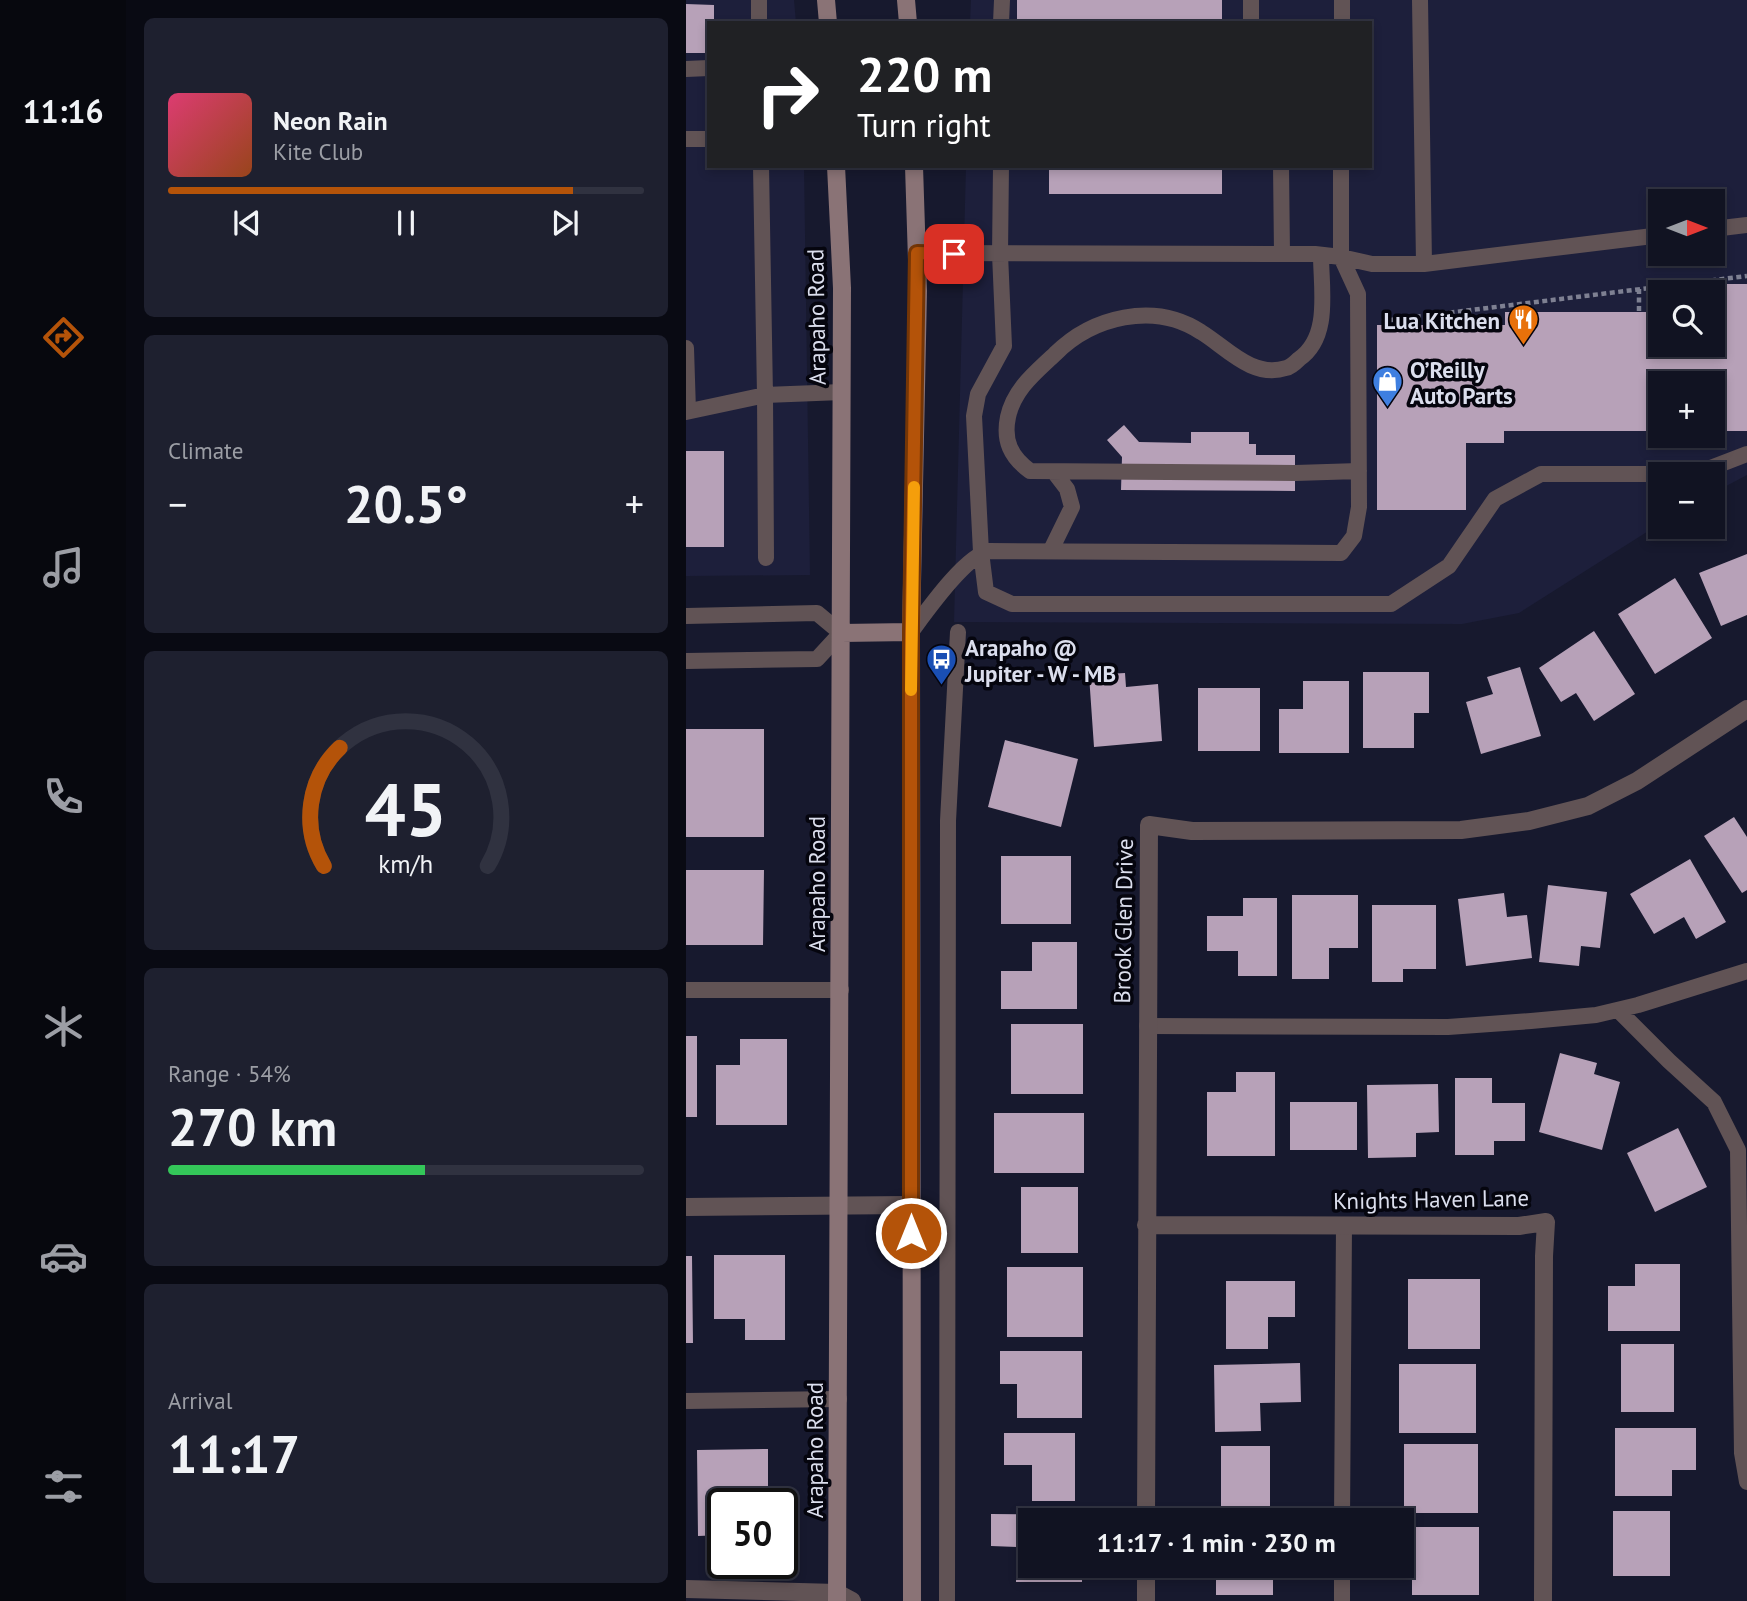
<!DOCTYPE html>
<meta charset="utf-8">
<style>
body{margin:0;font-family:"PT Sans",sans-serif;background:#1e202f;color:#f1f3f6;height:100vh;display:flex;flex-direction:column;font-size:26px;white-space:nowrap}
*{box-sizing:border-box;margin:0}
p{font-size:23px;color:#9c9ea5}
.icon{flex:none;width:38px;height:38px;fill:none;stroke:currentColor;stroke-width:2;stroke-linecap:round;stroke-linejoin:round}
.map{position:relative;flex:1;overflow:hidden}
.panel{display:flex;flex-direction:column;gap:18px;padding:18px;background:#090a13;width:560px}
.panel>*{flex:none}
.top-card{position:absolute;left:21px;top:21px;width:665px;height:147px;border-radius:0px;box-shadow:0 4px 10px #0003,0 0 0 2px #303240;background:#202124;color:#fff;overflow:hidden}
.needle{width:46px;rotate:90deg}
.controls{position:absolute;left:962px;top:189px;display:grid;gap:14px}
.controls a{display:grid;place-items:center;width:77px;height:77px;border-radius:0px;background:#111322;box-shadow:0 4px 10px #0003,0 0 0 2px #303240;font-size:35px}
.speed{position:absolute;left:21px;top:1488px;display:flex;gap:14px;font-size:35px;font-weight:700;text-align:center}
.speed>*{display:grid;place-content:center;width:91px;height:91px;border-radius:50%;background:#111322;box-shadow:0 4px 10px #0003,0 0 0 2px #303240;line-height:1}
.speed .limit{border:4px solid #111;border-radius:10px;background:#fff;color:#111}
.pin{position:absolute;display:grid;place-items:center;width:60px;height:60px;color:#fff;margin:-30px;border-radius:14px;box-shadow:0 4px 10px #0006}
.me{position:absolute;width:77px;margin:-38px;rotate:0deg;stroke-linejoin:round;filter:drop-shadow(0 0 5px #0008)}
.turn{display:flex;align-items:center;gap:24px;height:147px;padding:0 35px;font-size:32px}
.turn .icon{width:91px;height:91px;stroke-width:2.5}
.turn b{display:block;font-size:49px;line-height:60px}
.big{font-size:52px;font-weight:700;line-height:1.1}
.panel .widget{flex:1;display:flex;flex-direction:column;justify-content:center;gap:10px;min-width:0;padding:0 24px;border-radius:10px;background:#1e202f}
.panel .dial{align-items:center;gap:0}
.dial svg{height:182px;overflow:visible;fill:none;stroke:#303240;stroke-width:7;stroke-linecap:round;text-anchor:middle}
.dial text{fill:#f1f3f6;stroke:none}
.song{display:flex;align-items:center;gap:21px}
.cover{width:84px;height:84px;border-radius:10px;background:linear-gradient(135deg,hsl(340 70% 55%),hsl(20 70% 35%))}
.played{height:7px;border-radius:4px;background:linear-gradient(90deg,#b45309 85%,#303240 85%)}
.keys{display:flex;justify-content:space-around;direction:ltr}
.heat{display:flex;justify-content:space-between;align-items:center;font-size:38px;direction:ltr}
.charge{height:10px;border-radius:5px;background:linear-gradient(90deg,#34c759 54%,#303240 0)}
.trip{position:absolute;left:332px;top:1508px;width:396px;height:70px;border-radius:0px;background:#111322;box-shadow:0 4px 10px #0003,0 0 0 2px #303240;font-weight:700;line-height:70px;text-align:center}
main{display:flex;flex:1;min-height:0}
.tabs{display:flex;flex-direction:column;width:126px;justify-content:space-around;align-items:center;background:#07080e;color:#9c9ea5}
.tabs .icon{width:49px;height:49px}
.tabs .active{color:#b45309}
.tabs b{font-size:32px;color:#f1f3f6}
.map>svg:first-child{display:block}
.built{fill:#1d1f3b;fill-rule:evenodd}
.building{fill:#b7a1b8;fill-rule:evenodd}
.lines{fill:none;stroke-linecap:round;stroke-linejoin:round}
.path{stroke:#7e8092;stroke-width:4.5;stroke-dasharray:5 3.5;stroke-linecap:butt}
.lane{stroke:#615355;stroke-width:16}
.street{stroke:#615355;stroke-width:18}
.secondary{stroke:#8a7376;stroke-width:18}
.route-casing{stroke:#753606;stroke-width:18}
.route{stroke:#b45309;stroke-width:12}
.slow{stroke:#f59e0b;stroke-width:12}
.labels{text-anchor:middle;dominant-baseline:central;stroke-width:7;stroke-linejoin:round;paint-order:stroke}
.street-label{font-size:23px;fill:#dbdeed;stroke:#05050e}
.poi-label{font-size:23px;font-weight:bold;fill:#dbdeed;stroke:#05050e;text-anchor:start}
</style>
<main>
<nav class="tabs">
<b>11:16</b>
<svg class="icon active" aria-label="directions" viewBox="0 0 24 24"><path d="M12 3l9 9-9 9-9-9zM9 14v-3h6M13 9l2 2-2 2"/></svg>
<svg class="icon" aria-label="music" viewBox="0 0 24 24"><path d="M9 18V5l10-2v13"/><circle cx="6" cy="18" r="3"/><circle cx="16" cy="16" r="3"/></svg>
<svg class="icon" aria-label="phone" viewBox="0 0 24 24"><path d="M5 4h4l2 5-3 2q2 4 5 5l2-3 5 2v4C11 20 4 13 5 4z"/></svg>
<svg class="icon" aria-label="climate" viewBox="0 0 24 24"><path d="M12 3v18M4 7l16 10M4 17L20 7"/></svg>
<svg class="icon" aria-label="car" viewBox="0 0 24 24"><path d="M5 17H2v-5l4-1 3-4h7l3 4 3 1v5h-3M9 17h6M6 11h13"/><circle cx="7" cy="17" r="2"/><circle cx="17" cy="17" r="2"/></svg>
<svg class="icon" aria-label="filters" viewBox="0 0 24 24"><path d="M4 7h16M4 17h16"/><circle cx="9" cy="7" r="2"/><circle cx="15" cy="17" r="2"/></svg>
</nav>
<section class="panel">
<div class="widget">
<div class="song"><i class="cover"></i><div><b>Neon Rain</b><p>Kite Club</p></div></div>
<div class="played"></div>
<div class="keys"><svg class="icon" aria-label="previous" viewBox="0 0 24 24"><path d="M18 5L8 12l10 7zM5 5v14"/></svg><svg class="icon" aria-label="pause" viewBox="0 0 24 24"><path d="M8 5v14M16 5v14"/></svg><svg class="icon" aria-label="next" viewBox="0 0 24 24"><path d="M6 5l10 7-10 7zM19 5v14"/></svg></div>
</div>
<div class="widget"><p>Climate</p>
<div class="heat"><a>−</a><b class="big">20.5°</b><a>+</a></div>
</div>
<div class="widget dial"><svg viewBox="0 0 100 80">
<path d="M14 69A42 42 0 1 1 86 69"/>
<path d="M14 69A42 42 0 0 1 21 17" stroke="#b45309"/>
<text x="50" y="56" font-size="32" font-weight="700">45</text>
<text x="50" y="72" font-size="11">km/h</text>
</svg></div>
<div class="widget"><p>Range · 54%</p><b class="big">270 km</b><div class="charge"></div></div>
<div class="widget"><p>Arrival</p><b class="big">11:17</b></div>
</section>
<div class="map">
<svg width="1061" height="1601" viewBox="0 0 1061 1601">
<rect width="100%" height="100%" fill="#17192e"/>
<path class="built" d="M0 0H108L110 23H23V166H118L124 575 0 576Z
M285 0H1061V475L1027 493V474H975V523L833 613 776 624 268 622 280 166H684V23H284ZM975 201H1027V254H975ZM975 292H1027V345H975ZM975 383H1027V436H975Z"/>
<path class="building" d="M331 0H536V23H331Z
M0 4 28 5V23H23V53H0Z
M363 166H536V194H363Z
M972 284H1061V431H1027V383H975V431H818V443H780V510H691V325H819V312H972ZM975 292H1027V345H975Z
M438 425 453 442 505 443V432H563V444H570V455H609V491L435 490 436 457 421 440Z
M0 451H38V547H0Z
M1061 554V615L1035 626 1013 573Z
M989 578 1026 638 969 674 932 614Z
M908 631 949 694 908 721 890 693 875 702 853 668Z
M834 667 855 736 795 754 780 702 807 694 801 677Z
M677 672H743V713H728V748H677Z
M439 673 440 687 472 684 476 741 408 747 403 675Z
M617 681H663V753H593V709H617Z
M512 688H574V751H512Z
M0 729H78V837H0Z
M319 740 392 759 375 827 302 807Z
M1048 817 1061 837V890L1056 893 1018 836Z
M315 856H385V924H315Z
M1004 859 1040 922 1010 939 998 917 968 934 944 894Z
M0 870H78L77 945H0Z
M862 885 921 892 914 948 895 946 893 966 853 962Z
M818 893 821 917 841 915 846 958 780 966 772 899Z
M606 895H672V948H643V979H606Z
M557 898H591V976H552V951H521V916H557Z
M686 905H750V969H717V982H686Z
M346 942H391V1009H315V971H346Z
M325 1024H397V1094H325Z
M0 1036H11V1117H0Z
M54 1039H101V1125H30V1065H54Z
M874 1053 911 1063 908 1074 934 1082 916 1150 853 1132Z
M550 1072H589V1156H521V1092H550Z
M769 1078H806V1103H839V1141H808V1155H769Z
M752 1084 753 1132 730 1133V1157L682 1158 681 1085Z
M604 1102H671V1150H604Z
M308 1113H398V1173H308Z
M992 1128 1021 1187 969 1212 941 1153Z
M335 1187H392V1253H335Z
M28 1255H99V1340H59V1319H28Z
M0 1256H6L7 1343H0Z
M949 1264H994V1331H922V1286H949Z
M321 1267H397V1337H321Z
M722 1279H794V1349H722Z
M540 1281H609V1317H582V1349H540Z
M935 1344H988V1412H935Z
M314 1351H396V1418H331V1384H314Z
M614 1363 615 1402 574 1403 575 1431 529 1432 528 1365Z
M713 1364H790V1433H713Z
M929 1428H1010V1470H986V1496H929Z
M318 1433H389V1501H346V1465H318Z
M718 1444H792V1513H718Z
M535 1446H584V1513H535Z
M82 1449V1503H37V1535L12 1536 11 1450Z
M927 1511H984V1576H927Z
M305 1514 397 1515V1521H345V1566H396V1582H330L331 1547 305 1546Z
M716 1527H793V1595H726V1556H716Z
M530 1566H587V1595H530Z"/>
<g class="lines">
<path class="path" d="M953 289V312
M696 321 1061 276"/>
<path class="lane" d="M73 0V23
M565 0V23
M734 0 738 264
M315 23 316 0
M656 23V0
M0 69 23 68
M0 139H23
M315 166 314 254 318 346 292 394 288 416 295 552 300 592 326 604H705L763 566 809 499 855 474H978
M595 166 596 254
M1027 229 1061 225
M231 253 629 254 655 257 686 264H738L975 235
M635 255C635 289 645 337 613 359 610 362 605 367 600 368 566 379 540 347 515 332 468 301 406 317 369 354 349 373 328 389 322 417 317 441 325 457 344 471L609 473 673 471
M0 348 2 411
M0 412 79 395 75 166
M1009 474 1061 454
M365 550 386 507 381 489 368 472
M80 558 79 395 156 392
M0 616 131 613 155 633 131 659 0 661
M225 632C240 612 279 556 303 551L655 553 668 536 673 507 672 294 655 257V166
M0 990H155
M932 1010 983 1061 1028 1102 1052 1150 1056 1453 1061 1482
M461 1026 762 1027 845 1021 910 1015 952 1005 1061 971
M0 1401 153 1399
M656 1521 658 1225
M261 1601 262 821 272 632
M656 1601V1566"/>
<path class="street" d="M0 1207 225 1205
M460 1225 833 1226 860 1222 858 1256 857 1601
M460 1521 463 825 506 831 775 830 843 821 902 806 951 781 1061 709
M460 1566V1601
M0 1589 151 1593 166 1601"/>
<path class="secondary" d="M140 0 142 23
M220 0 222 23
M150 166 156 288 151 1601
M155 633 225 632
M226 1601 225 632 232 291 228 166"/>
</g>
<g class="lines">
<defs>
<path id="route" d="M225 1233V632L231 253 268 254"/>
</defs>
<use href="#route" class="route-casing"/>
<use href="#route" class="route"/>
<path class="slow" d="M225 690 228 487"/>
</g>
<defs>
<symbol id="restaurant-pin" viewBox="-11 -11 22 30"><path d="M0 17L-7.5 6A9.5 9.5 0 1 1 7.5 6Z" fill="#e8710a" stroke="#05050e"/><path d="M-5-6h1v4h1v-4h1v4h1v-4h1v5L-1.5 .5V6h-2V.5L-5-1ZM5-6V6H3V1.5H1.5Q1.5-4 5-6Z" fill="#fff"/></symbol>
<symbol id="shop-pin" viewBox="-11 -11 22 30"><path d="M0 17L-7.5 6A9.5 9.5 0 1 1 7.5 6Z" fill="#3f7fe0" stroke="#05050e"/><path d="M-5-2.5h2.3a2.7 3.5 0 0 1 5.4 0H5L5.5 6h-11ZM-1.5-2.5h3a1.5 2.3 0 0 0-3 0Z" fill="#fff"/></symbol>
<symbol id="bus-pin" viewBox="-11 -11 22 30"><path d="M0 17L-7.5 6A9.5 9.5 0 1 1 7.5 6Z" fill="#1a4fb4" stroke="#05050e"/><path d="M-5-6H5V4H4V6H2V4H-2V6H-4V4H-5ZM-3.5-4V0h7V-4ZM-3.5 1.2v1.5H-2V1.2ZM2 1.2v1.5H3.5V1.2Z" fill="#fff"/></symbol>
</defs>
<g fill-rule="evenodd">
<use href="#restaurant-pin" x="820" y="302" width="35" height="47"/>
<use href="#shop-pin" x="684" y="364" width="35" height="47"/>
<use href="#bus-pin" x="238" y="642" width="35" height="47"/>
</g>
<g class="labels">
<g class="street-label">
<text transform="translate(130 317) rotate(-91)">Arapaho Road</text>
<text transform="translate(130 884) rotate(-90)">Arapaho Road</text>
<text transform="translate(437 921) rotate(-89)">Brook Glen Drive</text>
<text transform="translate(745 1199) rotate(-1)">Knights Haven Lane</text>
<text transform="translate(128 1450) rotate(-90)">Arapaho Road</text>
</g>
<g class="poi-label">
<text x="814" y="320" text-anchor="end">Lua Kitchen</text>
<text x="724" y="369">O’Reilly<tspan x="724" dy="26">Auto Parts</tspan></text>
<text x="279" y="647">Arapaho @<tspan x="279" dy="26">Jupiter - W - MB</tspan></text>
</g>
</g>
</svg>
<div class="controls">
<a><svg class="needle" viewBox="-14 -14 28 28"><path d="M0-13l5 13h-10z" fill="#e53935"/><path d="M0 13l5-13h-10z" fill="#9c9ea5"/></svg></a>
<a><svg class="icon" aria-label="search" viewBox="0 0 24 24"><circle cx="10" cy="10" r="6"/><path d="M15 15l6 6"/></svg></a>
<a>+</a>
<a>−</a>
</div>
<div class="speed"><div class="limit">50</div></div>
<div class="pin" style="left:268px;top:254px;background:#d93025"><svg class="icon" aria-label="arrive" viewBox="0 0 24 24"><path d="M6 21V4h12l-3 4 3 4H6"/></svg></div>
<svg class="me" style="left:225px;top:1233px" viewBox="-20 -20 40 40"><circle r="17" fill="#b45309" stroke="#fff" stroke-width="3"/><path d="M0-11L8 9 0 5-8 9z" fill="#fff"/></svg>
<div class="trip">11:17 · 1 min · 230 m</div>
<div class="top-card">
<div class="turn"><svg class="icon" aria-label="right" viewBox="0 0 24 24"><path d="M7 20v-9h11M14 6l5 5-5 5"/></svg><div><b>220 m</b>Turn right</div></div>
</div>
</div>
</main>
